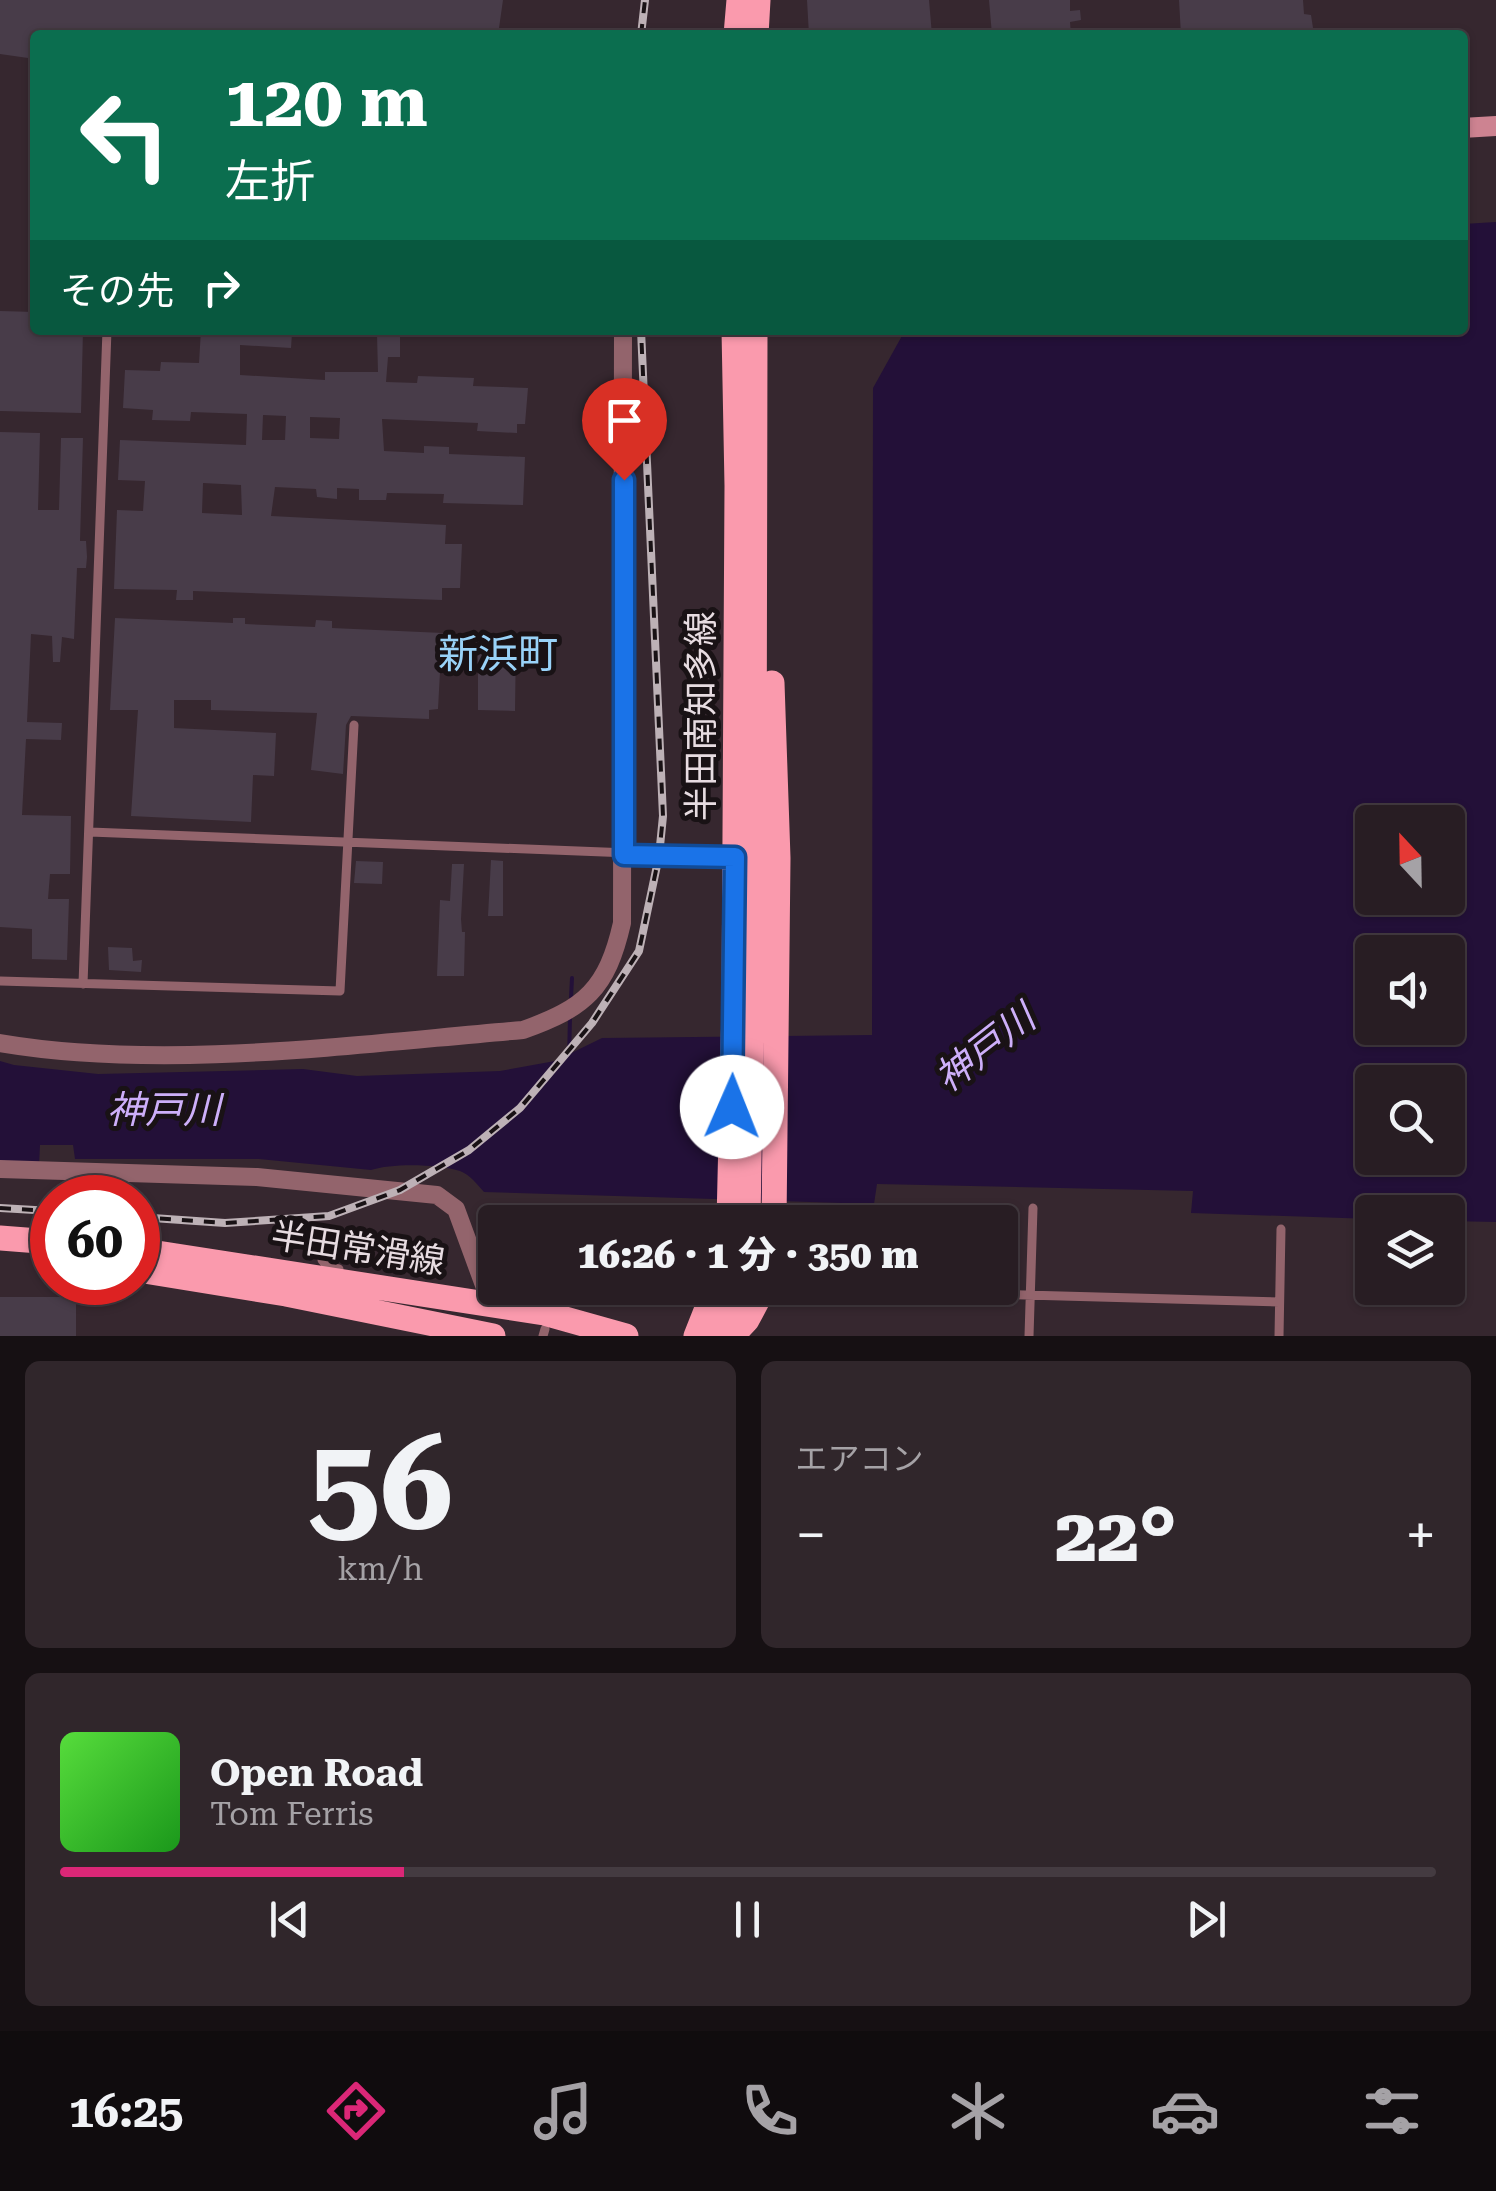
<!DOCTYPE html>
<html lang="ja">
<meta charset="utf-8">
<style>
body{margin:0;font-family:"Roboto Serif","Noto Sans JP",serif;background:#30262b;color:#f1f3f6;height:100vh;display:flex;flex-direction:column;font-size:38px;white-space:nowrap}
*{box-sizing:border-box;margin:0}
p{font-size:32px;color:#a5a2a6}
.icon{flex:none;width:55px;height:55px;fill:none;stroke:currentColor;stroke-width:2;stroke-linecap:round;stroke-linejoin:round}
.map{position:relative;height:1336px;overflow:hidden}
.details{display:flex;flex-direction:column;gap:25px;padding:25px;background:#161013;flex:1}
.details>*{flex:none}
.guide{position:absolute;left:30px;top:30px;width:1438px;height:305px;border-radius:10px;box-shadow:0 2px 8px #0004,0 0 0 2px #443b41;background:#0b6e4f;color:#fff;overflow:hidden}
.needle{width:65px;rotate:338deg}
.fabs{position:absolute;left:1355px;top:805px;display:grid;gap:20px}
.fabs a{display:grid;place-items:center;width:110px;height:110px;border-radius:10px;background:#281d23;box-shadow:0 2px 8px #0004,0 0 0 2px #443b41;font-size:50px}
.speed{position:absolute;left:30px;top:1175px;display:flex;gap:20px;font-size:50px;font-weight:700;text-align:center}
.speed>*{display:grid;place-content:center;width:130px;height:130px;border-radius:50%;background:#281d23;box-shadow:0 2px 8px #0004,0 0 0 2px #443b41;line-height:1}
.speed .limit{border:15px solid #d22;background:#fff;color:#111}
.pin{position:absolute;display:grid;place-items:center;width:85px;height:85px;color:#fff;margin:-102px -42px;border-radius:50% 50% 50% 0;rotate:-45deg;box-shadow:0 0 10px #0007}
.pin .icon{rotate:45deg}
.me{position:absolute;width:110px;margin:-55px;rotate:1deg;stroke-linejoin:round;filter:drop-shadow(0 0 8px #0008)}
.turn{display:flex;align-items:center;gap:35px;height:210px;padding:0 30px;font-size:45px}
.turn .icon{width:130px;height:130px;stroke-width:2.5}
.turn b{display:block;font-size:70px;line-height:85px}
.then{display:flex;align-items:center;height:95px;padding:0 30px;background:#0003;gap:20px;font-size:38px}
.big{font-size:75px;font-weight:800;line-height:1.1}
.details .tile{flex:1;display:flex;flex-direction:column;justify-content:center;gap:15px;min-width:0;padding:0 35px;border-radius:15px;background:#30262b}
.details .dial{align-items:center;gap:0}
.dial b{font-size:130px;line-height:1}
.song{display:flex;align-items:center;gap:30px}
.cover{width:120px;height:120px;border-radius:15px;background:linear-gradient(135deg,hsl(110 70% 55%),hsl(120 70% 35%))}
.played{height:10px;border-radius:5px;background:linear-gradient(90deg,#db2777 25%,#443b41 25%)}
.keys{display:flex;justify-content:space-around;direction:ltr}
.heat{display:flex;justify-content:space-between;align-items:center;font-size:55px;direction:ltr}
.details .tiles{flex:1;display:grid;gap:25px;grid-template-columns:1fr 1fr}
.tile:last-child{grid-column:span 2}
.trip{position:absolute;left:478px;top:1205px;width:540px;height:100px;border-radius:10px;background:#281d23;box-shadow:0 2px 8px #0004,0 0 0 2px #443b41;font-weight:800;line-height:100px;text-align:center}
.tabs{display:flex;height:160px;justify-content:space-around;align-items:center;background:#100c0e;color:#a5a2a6}
.tabs .icon{width:70px;height:70px}
.tabs .selected{color:#db2777}
.tabs b{font-size:45px;color:#f1f3f6}
.map>svg:first-child{display:block}
.water{fill:#231038;fill-rule:evenodd}
.lines{fill:none;stroke-linecap:round;stroke-linejoin:round}
.stream{stroke:#231038;stroke-width:4}
.building{fill:#483c49;fill-rule:evenodd}
.lane{stroke:#93646c;stroke-width:9}
.street{stroke:#93646c;stroke-width:18}
.secondary{stroke:#cd8391;stroke-width:20}
.primary{stroke:#fa9aad;stroke-width:25}
.rail-casing{stroke:#bdb1b6;stroke-width:8}
.rail{stroke:#191215;stroke-width:4;stroke-dasharray:11;stroke-linecap:butt}
.route-casing{stroke:#114b97;stroke-width:25}
.route{stroke:#1a73e8;stroke-width:18}
.labels{text-anchor:middle;dominant-baseline:central;stroke-width:10;stroke-linejoin:round;paint-order:stroke}
.street-label{font-size:35px;fill:#e7dce1;stroke:#191215}
.water-label{font-size:38px;font-style:italic;fill:#cdaff9;stroke:#191215}
.quarter-label{font-size:40px;fill:#99d2f8;stroke:#191215}
</style>
<div class="map">
<svg width="1496" height="1336" viewBox="0 0 1496 1336">
<rect width="100%" height="100%" fill="#36272f"/>
<path class="water" d="M1496 222V1222L1448 1221V1212H1372V1219L1191 1213 1193 1191 877 1184 874 1204 484 1192C477 1184 470 1175 460 1171 438 1164 392 1163 371 1170L259 1159H75L73 1145H40L39 1166 0 1164V1061L14 1065 98 1074 303 1069 357 1076 500 1071 555 1061 602 1038 872 1035 873 388 903 334 897 330H1462L1463 224ZM1372 822H1448V898H1372ZM1372 952H1448V1028H1372ZM1372 1082H1448V1158H1372Z"/>
<g class="lines">
<path class="stream" d="M571 998 572 978
M569 1058 570 1018"/>
</g>
<path class="building" d="M0 0H503L498 35H35V59L0 54Z
M807 0H929L932 35H809Z
M989 0H1070V11L1080 10 1081 20 1070 22 1071 35H992Z
M1179 0H1303L1304 14 1311 15 1313 28 1304 29 1305 35H1181Z
M0 311 35 312V330H83L81 413 0 411Z
M201 330 292 333 291 348 240 345V375L325 380V372H378L377 335H400V357H388L386 382 417 383 418 376 474 378 473 386 528 388 525 424H517V433L477 431 478 423 382 419 384 451 424 453V446L449 447V454L525 457 523 505 443 503 444 494 387 493 386 500H359V489L337 488V499L317 497 316 489 275 487 271 516 446 525 445 544H462L460 588H442V600L193 591V600H176L177 590 114 589 117 510 143 511 145 481 118 480 120 440 246 445 247 414 191 412 190 421 152 420 153 410 123 408 125 370 160 371 161 362 199 363ZM263 415 286 416 285 440H262ZM310 417 340 418 339 439 310 438ZM203 483 241 485 242 515 202 513Z
M0 432 40 433 38 510H59L61 438H83L80 541H86L87 557 86 568H77L74 639 62 637 60 662H53L52 636 31 634 27 722 62 723 61 740 26 739 22 815 71 816 70 874H50L48 899H69L67 960 32 959V929L0 927Z
M115 618 233 623V618H245V624L315 627 316 620 332 621V628L443 633 441 661H449L447 671 440 672 438 709 429 710V719L351 716 346 725 343 774 311 770 317 713 211 710V700H174V728L276 733 274 776 253 775 251 822 131 816 138 710H110Z
M478 638 516 639 515 711 478 710Z
M491 860 503 861V916H488Z
M356 861 383 862 382 884 354 883Z
M452 864H464L461 919 462 932H465L464 976H437L440 900 450 901Z
M108 947 132 948 133 961 142 960 141 972 109 970Z
M0 1297H76V1336H0Z"/>
<g class="lines">
<path class="lane" d="M90 832 731 857
M0 981 340 991 354 725
M83 984 107 330
M322 1228V1260L328 1267 339 1269
M767 1288 1279 1302
M543 1336 545 1329
M1029 1336 1033 1208
M1279 1336 1281 1229"/>
<path class="street" d="M0 1043C165 1071 356 1044 523 1030 585 1008 607 989 622 923L623 330
M0 1169 257 1177 437 1195 456 1209 485 1288 495 1287
M539 1288 544 1313"/>
<path class="secondary" d="M1462 128 1496 126"/>
<path class="primary" d="M736 35 739 0
M756 35 758 0
M772 683 778 858 774 1222
M729 1222 734 1007 737 486 734 330
M748 1222 754 857 755 330
M0 1238 52 1242
M138 1250 544 1313 626 1336
M138 1270 286 1294 493 1336
M696 1336 715 1288
M717 1336 734 1288
M732 1336 747 1320 764 1288"/>
<defs>
<path id="rail" d="M641 35 645 0
M0 1208 52 1211
M138 1217 225 1223 329 1216 400 1190 469 1150 520 1108 592 1023 639 951 659 856 663 816 641 330"/>
</defs>
<use href="#rail" class="rail-casing"/>
<use href="#rail" class="rail"/>
</g>
<g class="lines">
<defs>
<path id="route" d="M624 480V855L735 857 732 1107"/>
</defs>
<use href="#route" class="route-casing"/>
<use href="#route" class="route"/>
</g>
<g class="labels">
<g class="street-label">
<text transform="translate(701 716) rotate(-90)">半田南知多線</text>
<text transform="translate(358 1249) rotate(9)">半田常滑線</text>
</g>
<g class="water-label">
<text transform="translate(985 1048) rotate(-38)">神戸川</text>
<text x="164" y="1110">神戸川</text>
</g>
<g class="quarter-label">
<text x="498" y="654">新浜町</text>
</g>
</g>
</svg>
<div class="fabs">
<a><svg class="needle" viewBox="-14 -14 28 28"><path d="M0-13l5 13h-10z" fill="#e53935"/><path d="M0 13l5-13h-10z" fill="#a5a2a6"/></svg></a>
<a><svg class="icon" aria-label="sound" viewBox="0 0 24 24"><path d="M4 9h4l5-4v14l-5-4H4zM17 9q2 3 0 6"/></svg></a>
<a><svg class="icon" aria-label="search" viewBox="0 0 24 24"><circle cx="10" cy="10" r="6"/><path d="M15 15l6 6"/></svg></a>
<a><svg class="icon" aria-label="layers" viewBox="0 0 24 24"><path d="M12 4l9 5-9 5-9-5zM3 14l9 5 9-5"/></svg></a>
</div>
<div class="speed"><div class="limit">60</div></div>
<div class="pin" style="left:624px;top:480px;background:#d93025"><svg class="icon" aria-label="arrive" viewBox="0 0 24 24"><path d="M6 21V4h12l-3 4 3 4H6"/></svg></div>
<svg class="me" style="left:732px;top:1107px" viewBox="-20 -20 40 40"><circle r="19" fill="#fff"/><path d="M0-13L10 11 0 6-10 11z" fill="#1a73e8"/></svg>
<div class="trip">16:26 · 1 分 · 350 m</div>
<div class="guide">
<div class="turn"><svg class="icon" aria-label="left" viewBox="0 0 24 24"><path d="M17 20v-9H6M10 6l-5 5 5 5"/></svg><div><b>120 m</b>左折</div></div>
<div class="then">その先<svg class="icon" aria-label="right" viewBox="0 0 24 24"><path d="M7 20v-9h11M14 6l5 5-5 5"/></svg></div>
</div>
</div>
<section class="details">
<div class="tiles">
<div class="tile dial"><b>56</b><p>km/h</p></div>
<div class="tile"><p>エアコン</p>
<div class="heat"><a>−</a><b class="big">22°</b><a>+</a></div>
</div>
<div class="tile">
<div class="song"><i class="cover"></i><div><b>Open Road</b><p>Tom Ferris</p></div></div>
<div class="played"></div>
<div class="keys"><svg class="icon" aria-label="previous" viewBox="0 0 24 24"><path d="M18 5L8 12l10 7zM5 5v14"/></svg><svg class="icon" aria-label="pause" viewBox="0 0 24 24"><path d="M8 5v14M16 5v14"/></svg><svg class="icon" aria-label="next" viewBox="0 0 24 24"><path d="M6 5l10 7-10 7zM19 5v14"/></svg></div>
</div>
</div>
</section>
<nav class="tabs">
<b>16:25</b>
<svg class="icon selected" aria-label="directions" viewBox="0 0 24 24"><path d="M12 3l9 9-9 9-9-9zM9 14v-3h6M13 9l2 2-2 2"/></svg>
<svg class="icon" aria-label="music" viewBox="0 0 24 24"><path d="M9 18V5l10-2v13"/><circle cx="6" cy="18" r="3"/><circle cx="16" cy="16" r="3"/></svg>
<svg class="icon" aria-label="phone" viewBox="0 0 24 24"><path d="M5 4h4l2 5-3 2q2 4 5 5l2-3 5 2v4C11 20 4 13 5 4z"/></svg>
<svg class="icon" aria-label="climate" viewBox="0 0 24 24"><path d="M12 3v18M4 7l16 10M4 17L20 7"/></svg>
<svg class="icon" aria-label="car" viewBox="0 0 24 24"><path d="M5 17H2v-5l4-1 3-4h7l3 4 3 1v5h-3M9 17h6M6 11h13"/><circle cx="7" cy="17" r="2"/><circle cx="17" cy="17" r="2"/></svg>
<svg class="icon" aria-label="filters" viewBox="0 0 24 24"><path d="M4 7h16M4 17h16"/><circle cx="9" cy="7" r="2"/><circle cx="15" cy="17" r="2"/></svg>
</nav>
